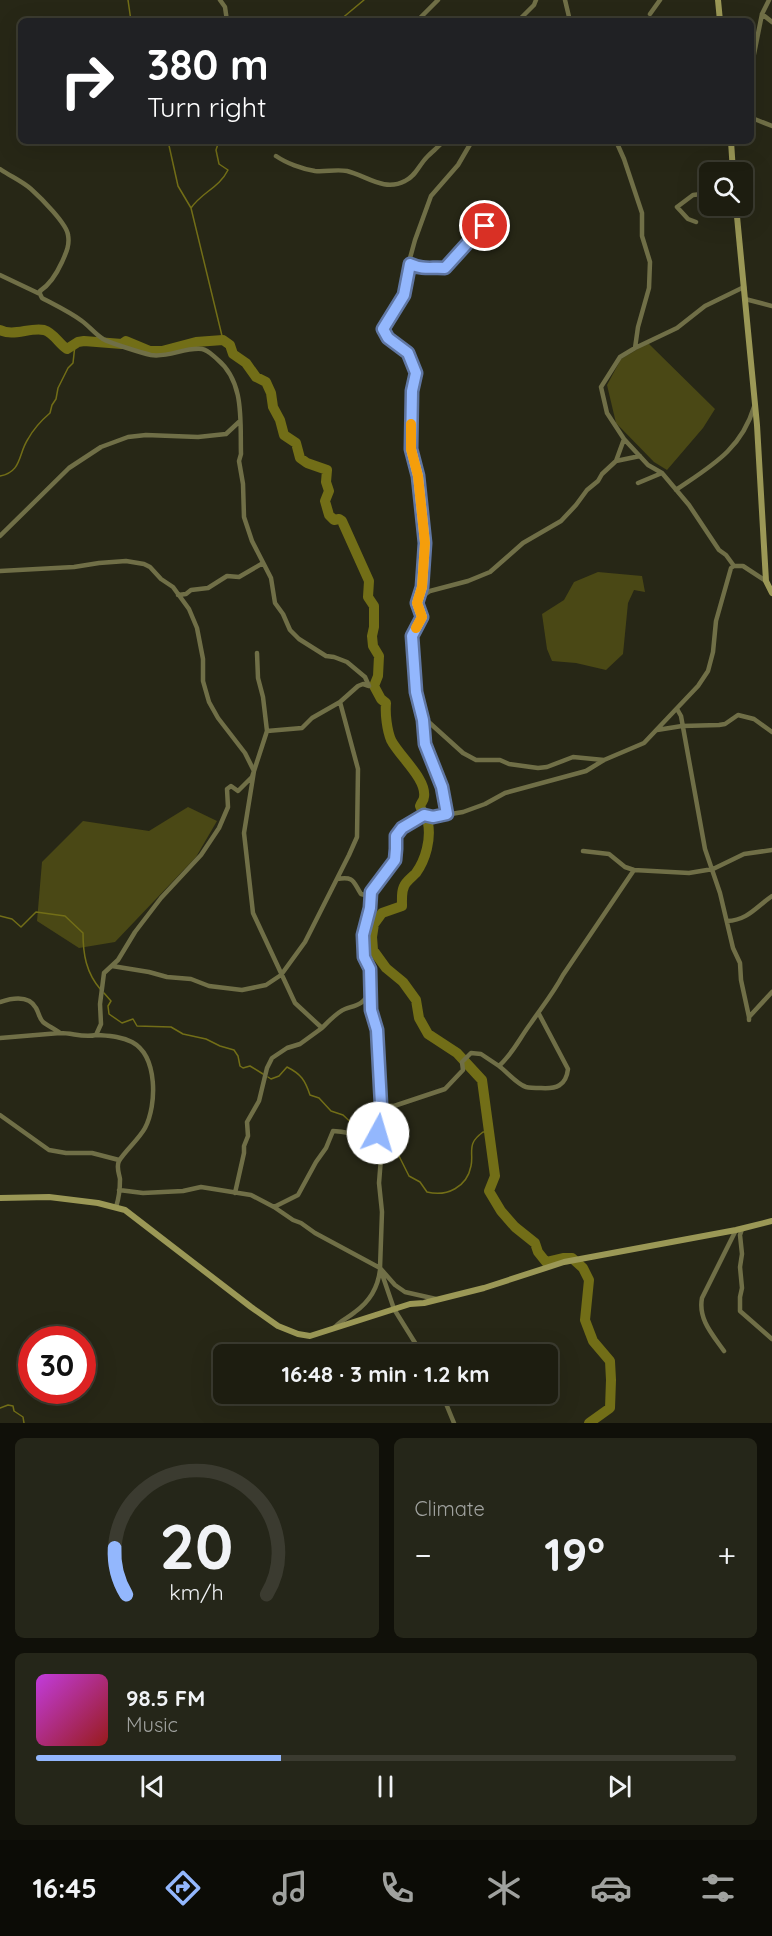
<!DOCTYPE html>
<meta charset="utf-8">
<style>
body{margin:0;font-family:Quicksand,sans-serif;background:#252619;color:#f1f3f6;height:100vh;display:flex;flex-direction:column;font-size:22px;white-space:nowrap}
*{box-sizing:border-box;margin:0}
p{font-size:20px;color:#a0a29f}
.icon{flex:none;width:33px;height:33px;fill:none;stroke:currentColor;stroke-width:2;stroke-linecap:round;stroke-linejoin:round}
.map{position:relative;height:1423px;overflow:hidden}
.side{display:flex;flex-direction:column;gap:15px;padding:15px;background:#101009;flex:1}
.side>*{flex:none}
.hud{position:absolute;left:18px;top:18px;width:736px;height:126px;border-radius:9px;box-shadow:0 6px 24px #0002,0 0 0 2px #3b3b30;background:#202124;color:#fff;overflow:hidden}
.controls{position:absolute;left:699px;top:162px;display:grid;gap:12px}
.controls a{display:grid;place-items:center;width:54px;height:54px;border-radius:9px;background:#1d1d10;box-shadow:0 6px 24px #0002,0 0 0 2px #3b3b30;font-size:30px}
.speed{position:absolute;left:18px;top:1326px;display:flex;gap:12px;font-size:30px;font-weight:700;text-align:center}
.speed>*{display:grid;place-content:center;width:78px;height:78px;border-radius:50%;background:#1d1d10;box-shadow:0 6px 24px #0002,0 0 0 2px #3b3b30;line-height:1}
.speed .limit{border:9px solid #d22;background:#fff;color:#111}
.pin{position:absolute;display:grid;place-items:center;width:51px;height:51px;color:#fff;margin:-26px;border:3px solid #fff;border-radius:50%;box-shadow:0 2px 6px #0007}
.me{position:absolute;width:66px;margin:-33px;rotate:6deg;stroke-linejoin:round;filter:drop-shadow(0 0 4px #0008)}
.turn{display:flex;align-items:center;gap:21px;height:126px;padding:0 30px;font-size:27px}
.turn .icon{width:78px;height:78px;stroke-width:2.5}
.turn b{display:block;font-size:42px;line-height:51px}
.big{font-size:45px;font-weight:700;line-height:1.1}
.side .card{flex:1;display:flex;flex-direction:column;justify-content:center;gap:9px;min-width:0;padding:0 21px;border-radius:9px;background:#252619}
.side .dial{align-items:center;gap:0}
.dial svg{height:156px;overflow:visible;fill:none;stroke:#3b3b30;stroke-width:7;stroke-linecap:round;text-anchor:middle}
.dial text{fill:#f1f3f6;stroke:none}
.song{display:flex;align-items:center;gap:18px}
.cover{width:72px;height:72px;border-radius:9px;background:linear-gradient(135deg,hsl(290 70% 55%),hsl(0 70% 35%))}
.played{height:6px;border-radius:3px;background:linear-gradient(90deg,#93b7fd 35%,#3b3b30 35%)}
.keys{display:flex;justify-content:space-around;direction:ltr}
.heat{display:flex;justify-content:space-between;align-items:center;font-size:33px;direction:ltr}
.side .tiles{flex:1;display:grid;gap:15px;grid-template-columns:1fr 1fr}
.card:last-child{grid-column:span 2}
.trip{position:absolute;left:213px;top:1344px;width:345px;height:60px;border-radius:9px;background:#1d1d10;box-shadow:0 6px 24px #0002,0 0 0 2px #3b3b30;font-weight:700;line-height:60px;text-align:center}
.tab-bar{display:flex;height:96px;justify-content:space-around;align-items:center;background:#0c0c06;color:#a0a29f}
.tab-bar .icon{width:42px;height:42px}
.tab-bar .on{color:#93b7fd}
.tab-bar b{font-size:27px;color:#f1f3f6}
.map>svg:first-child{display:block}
.green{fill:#4a4815}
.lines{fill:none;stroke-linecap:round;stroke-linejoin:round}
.stream{stroke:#726e17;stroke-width:1.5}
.river{stroke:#726e17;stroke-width:10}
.street{stroke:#706f47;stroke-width:4.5}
.secondary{stroke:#9b9856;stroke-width:6}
.route-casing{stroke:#6077a4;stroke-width:15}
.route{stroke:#93b7fd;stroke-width:10}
.slow{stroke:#f59e0b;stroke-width:10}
</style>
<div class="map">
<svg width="772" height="1423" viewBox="0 0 772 1423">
<rect width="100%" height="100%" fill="#272716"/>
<path class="green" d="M648 343 715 409 703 428 667 470 654 462 616 423 607 385 621 359Z
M598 572 642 576 645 592 634 590 628 603 623 654 606 670 576 663 552 661 547 649 542 614 564 600 574 582Z
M188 807 217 821 196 857 115 942 79 948 37 921 42 862 83 821 149 831Z"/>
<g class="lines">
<path class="stream" d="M128 0 131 21
M331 21 340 20 364 0
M168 141 178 186 191 208 223 340
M191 208C202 192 219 188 228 170L219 164 216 150 219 141
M0 476C22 472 18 454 28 439 33 430 43 419 50 413L52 405 56 399 58 388 68 368 73 363 75 345
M0 916 12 919 21 927 36 912 65 916 83 933C83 954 86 973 101 990
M104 993 111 1001 108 1006 109 1014 122 1023 133 1019 137 1026 171 1027 183 1034 206 1039 220 1046 234 1050 238 1056 240 1066 243 1068 250 1066 263 1074
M268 1077 271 1079 279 1076 287 1067C301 1074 305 1080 310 1095L319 1098 331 1111 343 1115 356 1127 367 1132 385 1134 394 1138 399 1156 409 1176 420 1182 427 1192C447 1197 467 1187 471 1166 473 1158 470 1150 473 1143 475 1138 479 1135 483 1132H490
M0 1408 8 1405 13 1406 14 1411 23 1417 24 1423"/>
<path class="river" d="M0 330C13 337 30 327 44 330 54 333 59 344 67 349L78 342 84 341 122 344 126 341 150 351H162L196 342 223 340 230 345 233 354 246 363 256 377 266 382 271 393 273 407 280 420 284 435 296 443 300 458 307 463 327 470 326 482 329 491 325 501 329 515 334 520 339 519 342 521 369 581 368 597 374 606V627L372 636 373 646 379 656 378 676 374 686 381 699 386 703C385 714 387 730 391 740 399 756 427 779 424 797 424 800 421 803 420 806 422 812 427 817 428 823 431 839 426 859 416 873 413 876 409 879 406 883 401 889 402 898 402 906L382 913 374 924 372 937 373 950 386 968 403 982 416 1000 419 1018 428 1034 457 1053 482 1080 495 1176 489 1191 501 1211 515 1227 535 1243 538 1252 546 1262 563 1258H572L583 1268 589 1280 585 1320 593 1341 610 1361 611 1380 610 1408 589 1423"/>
<path class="street" d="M220 0 225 7 227 21
M565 0 570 21
M650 14 660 0
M762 14 772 22
M417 21 438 0
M518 21 534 5 536 0
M752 64 762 14 769 0
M752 118 772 126
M616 141 624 159 642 213V236L650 262 649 288 638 327 635 348
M276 156C286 163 302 169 315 171 326 172 336 169 347 171 367 176 384 192 405 181 416 176 419 165 427 157 432 152 438 147 444 141
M0 169C10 176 22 181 31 189 41 198 67 224 68 235 70 245 66 253 62 262 57 273 51 284 40 291V294L42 298C55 305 70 312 82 321 89 326 95 334 103 339 110 343 142 353 151 355 168 358 185 347 202 349 208 350 212 355 217 359 245 382 240 421 241 454L239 461 243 484 244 517 252 541 271 578 275 603 283 614 290 630 299 639 326 656 334 657 347 662 365 677 369 686 363 684 358 686 340 702 312 718 302 728 267 731
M696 222 688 219 677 207 693 195 710 193
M410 264C424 270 430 267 445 268L473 237 485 226
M0 275 40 294
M745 299 772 306
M616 461 624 439
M638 483 662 473
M676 490C711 466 741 450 754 407
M0 536 69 468 101 447 128 437 146 435 198 437 226 434 240 421
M734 566 726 555 719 550 689 505 662 473 648 465 624 439 607 413 601 387 620 357 635 348 677 328 705 306 744 287
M0 571 74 567 99 563 126 561 144 564 150 567 161 579 173 587 189 609 197 628 203 659V681L209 702 218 718 245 753 254 771 244 833 253 913 295 1003 322 1028C328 1022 337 1012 345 1009 356 1005 363 1005 369 993
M178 595 186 594 191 590 208 588 227 576 239 577 263 563
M420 598 430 591 468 581 490 572 523 543 561 521 576 505 587 490 598 481 602 474 616 461 640 456
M677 709 681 716 705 849 720 893 733 948 740 963 741 980 749 1017
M422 716 463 753 476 760H500L509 764 538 768 547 767 573 757 604 760 644 743 698 686 708 671 713 652 716 621 731 568 734 566H743L766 581
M657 730 682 726 719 725 725 724 738 715 754 719 772 732
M447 814 442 787 425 744 423 720 416 692 412 636 422 617 417 603 422 587 425 543 418 476 411 449V410L416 373 408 353 388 338 383 329 404 295 407 269 415 240 431 196 458 165 472 141
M583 851 609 854 625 867 634 870 689 873 713 869 744 854 772 850
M337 879C355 876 353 882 361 894L365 895 371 892
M727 921C748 920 756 907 772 896
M112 966 149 972 167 977 191 979 209 986 242 990 266 985 281 975 305 942 349 855 357 837 358 769 340 702
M0 1002C12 998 29 995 36 1008 39 1013 39 1018 43 1022 48 1026 55 1029 60 1033
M749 1020V1017L772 992
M96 1035C109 1036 120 1036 132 1042 158 1056 157 1105 145 1128 139 1139 125 1151 119 1161 116 1167 119 1173 120 1179 120 1188 119 1198 116 1207
M0 1038 60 1033C73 1033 83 1038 96 1035L101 1024 100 1004 104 973 118 960 135 932 161 898 201 855 219 828 228 807 227 789 231 786 238 791 252 777 254 771 267 731 263 697 258 678 257 653
M499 1066C507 1072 517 1084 526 1087 530 1088 536 1088 541 1088 556 1089 566 1086 568 1069L539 1014
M381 1105 394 1106 445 1089 463 1070 462 1062 471 1053 481 1054 499 1066C514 1052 519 1039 531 1023 542 1007 554 992 563 975L634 870
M0 1115 49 1150 66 1153H92L119 1160
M119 1190 143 1193 183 1191 201 1187 251 1195 274 1207 293 1220 301 1223 315 1233 380 1268 395 1285 405 1292 436 1299
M235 1193 244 1153V1146L248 1136 247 1122 259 1101 267 1068 272 1058 287 1048 300 1044 322 1028
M274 1207 298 1195 316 1162 326 1148 333 1131C352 1132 370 1137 379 1155
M742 1229 740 1235 742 1254 740 1267 742 1288 740 1297V1311L772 1339
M335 1327C341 1320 348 1318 355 1312 369 1302 378 1287 380 1270
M724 1351C712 1334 698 1319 702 1298L736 1230
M422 1354 394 1309 380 1268 382 1212 379 1183 381 1158 378 1133 381 1105 377 1030 371 1010 370 969 364 957 363 935 371 907V892L395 860 396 850V836L402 828 424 815 433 817 463 812 485 804 505 793 586 771 604 760
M442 1394 454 1423"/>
<path class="secondary" d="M718 0 720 21
M731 141 733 172
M736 206 757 425 766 581 772 593
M0 1198 49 1197 98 1203 125 1210 251 1307 278 1326 298 1334 310 1336 410 1304 424 1303 484 1288 564 1262 736 1230 772 1221"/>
</g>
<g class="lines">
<defs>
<path id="route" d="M378 1133 381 1105 377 1030 371 1010 370 969 364 957 363 935 370 908 371 892 395 860 396 849V836L402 828 424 815 433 817 447 814 442 787 425 744 423 720 416 692 412 636 422 617 417 603 422 587 425 543 418 476 411 449 412 391 416 373 408 353 388 338 383 329 404 295 410 264C424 270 430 267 445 268L473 237 485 226"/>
</defs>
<use href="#route" class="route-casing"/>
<use href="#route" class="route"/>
<path class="slow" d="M411 424V449L418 476 425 543 422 587 417 603 422 617 416 628"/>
</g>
</svg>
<div class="controls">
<a><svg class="icon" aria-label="search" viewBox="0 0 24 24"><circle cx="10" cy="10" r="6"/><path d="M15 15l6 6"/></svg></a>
</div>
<div class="speed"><div class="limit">30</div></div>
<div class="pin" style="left:485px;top:226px;background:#d93025"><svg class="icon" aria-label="arrive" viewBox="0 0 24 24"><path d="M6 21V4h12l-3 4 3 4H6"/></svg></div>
<svg class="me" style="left:378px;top:1133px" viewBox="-20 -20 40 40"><circle r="19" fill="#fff"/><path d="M0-13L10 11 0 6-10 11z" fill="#93b7fd"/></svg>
<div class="trip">16:48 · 3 min · 1.2 km</div>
<div class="hud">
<div class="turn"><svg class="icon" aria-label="right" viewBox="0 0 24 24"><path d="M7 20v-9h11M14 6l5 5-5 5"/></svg><div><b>380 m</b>Turn right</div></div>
</div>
</div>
<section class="side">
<div class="tiles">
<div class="card dial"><svg viewBox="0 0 100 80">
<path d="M14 69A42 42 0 1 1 86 69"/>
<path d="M14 69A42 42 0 0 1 8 45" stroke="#93b7fd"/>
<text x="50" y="56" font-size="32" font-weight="700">20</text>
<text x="50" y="72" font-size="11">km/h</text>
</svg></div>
<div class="card"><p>Climate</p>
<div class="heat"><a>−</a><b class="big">19°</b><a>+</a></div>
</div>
<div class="card">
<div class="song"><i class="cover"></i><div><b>98.5 FM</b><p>Music</p></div></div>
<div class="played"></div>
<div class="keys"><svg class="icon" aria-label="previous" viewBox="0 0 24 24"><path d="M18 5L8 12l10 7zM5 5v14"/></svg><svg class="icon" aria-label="pause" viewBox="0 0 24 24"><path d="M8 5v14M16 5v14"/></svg><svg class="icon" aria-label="next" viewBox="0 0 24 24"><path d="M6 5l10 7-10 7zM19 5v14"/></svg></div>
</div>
</div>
</section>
<nav class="tab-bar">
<b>16:45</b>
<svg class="icon on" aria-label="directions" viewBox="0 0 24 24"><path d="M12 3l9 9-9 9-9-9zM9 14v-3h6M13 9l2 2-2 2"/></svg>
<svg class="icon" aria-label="music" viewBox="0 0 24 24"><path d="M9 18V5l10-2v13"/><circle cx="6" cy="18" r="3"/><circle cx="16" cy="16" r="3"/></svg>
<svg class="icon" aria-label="phone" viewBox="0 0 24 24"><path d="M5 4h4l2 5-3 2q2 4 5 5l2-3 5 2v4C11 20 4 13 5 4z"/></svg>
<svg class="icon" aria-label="climate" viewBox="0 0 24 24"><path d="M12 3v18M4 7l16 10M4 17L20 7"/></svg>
<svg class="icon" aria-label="car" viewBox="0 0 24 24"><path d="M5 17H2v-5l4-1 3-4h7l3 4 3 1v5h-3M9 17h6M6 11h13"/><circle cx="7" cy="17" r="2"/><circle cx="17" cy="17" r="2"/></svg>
<svg class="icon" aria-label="filters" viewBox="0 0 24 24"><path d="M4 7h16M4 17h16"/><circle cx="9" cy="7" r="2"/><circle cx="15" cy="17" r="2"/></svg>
</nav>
